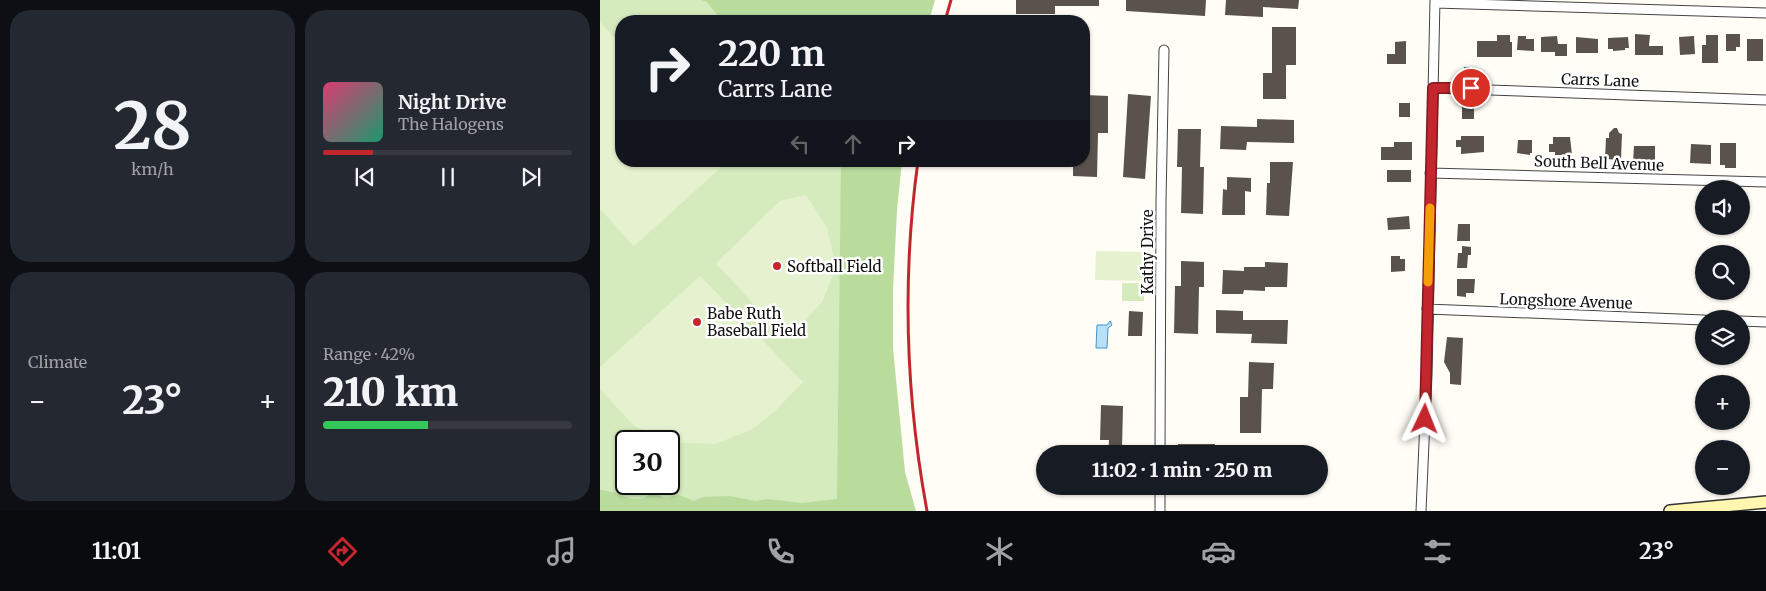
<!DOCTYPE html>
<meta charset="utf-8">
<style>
body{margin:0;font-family:Merriweather,serif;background:#242831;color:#f1f3f6;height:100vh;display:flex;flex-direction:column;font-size:19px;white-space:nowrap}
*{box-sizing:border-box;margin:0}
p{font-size:16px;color:#9ea1a6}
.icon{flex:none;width:28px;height:28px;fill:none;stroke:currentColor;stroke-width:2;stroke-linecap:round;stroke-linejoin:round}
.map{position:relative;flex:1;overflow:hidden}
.side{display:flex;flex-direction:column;gap:10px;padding:10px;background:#0d0f14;width:600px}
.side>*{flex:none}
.top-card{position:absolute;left:15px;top:15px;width:475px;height:152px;border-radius:20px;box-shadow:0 1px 4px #0004;background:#171b24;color:#f1f3f6;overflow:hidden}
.buttons{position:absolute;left:1095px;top:180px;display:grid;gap:10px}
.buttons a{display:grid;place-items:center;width:55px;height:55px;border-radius:50%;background:#171b24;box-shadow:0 1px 4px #0004;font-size:25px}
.speed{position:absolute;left:15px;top:430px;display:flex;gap:10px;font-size:25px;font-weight:700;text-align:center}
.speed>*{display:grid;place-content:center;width:65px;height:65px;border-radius:50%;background:#171b24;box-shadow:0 1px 4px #0004;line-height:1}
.speed .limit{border:2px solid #111;border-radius:8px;background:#fff;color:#111}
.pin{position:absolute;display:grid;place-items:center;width:42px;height:42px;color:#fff;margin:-21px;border:2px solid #fff;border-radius:50%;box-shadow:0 1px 5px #0007}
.me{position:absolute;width:55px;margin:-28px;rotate:2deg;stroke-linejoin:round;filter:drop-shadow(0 0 4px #0008)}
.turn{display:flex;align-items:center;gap:18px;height:105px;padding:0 20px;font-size:22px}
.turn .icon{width:65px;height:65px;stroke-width:2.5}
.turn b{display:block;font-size:35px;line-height:42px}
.lanes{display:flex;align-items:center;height:48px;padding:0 20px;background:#0003;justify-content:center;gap:25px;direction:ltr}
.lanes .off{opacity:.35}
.big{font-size:38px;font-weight:800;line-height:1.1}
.side .tile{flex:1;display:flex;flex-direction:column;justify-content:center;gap:8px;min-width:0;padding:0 18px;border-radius:20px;background:#242831}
.side .dial{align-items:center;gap:0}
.dial b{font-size:65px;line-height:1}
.song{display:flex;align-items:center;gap:15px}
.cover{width:60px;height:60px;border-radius:8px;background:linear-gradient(135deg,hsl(340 70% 55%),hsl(160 70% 35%))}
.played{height:5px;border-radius:2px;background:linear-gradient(90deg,#c4262e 20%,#363941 20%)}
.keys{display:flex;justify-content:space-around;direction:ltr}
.heat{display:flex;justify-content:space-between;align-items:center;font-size:28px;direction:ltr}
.charge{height:8px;border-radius:4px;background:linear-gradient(90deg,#34c759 42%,#363941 0)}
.side .tiles{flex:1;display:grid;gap:10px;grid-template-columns:repeat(2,1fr)}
.trip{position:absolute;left:436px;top:445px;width:292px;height:50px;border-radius:25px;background:#171b24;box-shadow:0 1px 4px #0004;font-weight:800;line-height:50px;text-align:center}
.tabs{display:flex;height:80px;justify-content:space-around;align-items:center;background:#090b0e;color:#9ea1a6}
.tabs .icon{width:35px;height:35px}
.tabs .on{color:#c4262e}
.tabs b{font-size:22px;color:#f1f3f6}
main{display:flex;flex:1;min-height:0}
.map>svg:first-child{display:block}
.green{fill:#d5ebbd;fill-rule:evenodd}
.forest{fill:#b9dc9c}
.pitch{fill:#e6f2cf}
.water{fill:#b9e0f7;stroke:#3f96cf}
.building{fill:#5a524d}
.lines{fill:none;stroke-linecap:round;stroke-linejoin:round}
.street-casing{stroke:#444;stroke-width:11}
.secondary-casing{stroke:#333;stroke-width:14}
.street{stroke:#fff;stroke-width:9}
.secondary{stroke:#fff6b0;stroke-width:11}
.rail{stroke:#c4262e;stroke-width:3}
.route-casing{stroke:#7f191e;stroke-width:12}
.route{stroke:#c4262e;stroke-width:9}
.slow{stroke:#f59e0b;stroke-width:9}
.poi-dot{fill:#c4262e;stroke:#fff;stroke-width:2}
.labels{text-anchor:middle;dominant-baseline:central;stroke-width:5;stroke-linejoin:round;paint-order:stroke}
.street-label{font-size:15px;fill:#111;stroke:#fff}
.poi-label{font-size:15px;fill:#111;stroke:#fff;text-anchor:start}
</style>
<main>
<section class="side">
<div class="tiles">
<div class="tile dial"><b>28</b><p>km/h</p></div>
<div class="tile">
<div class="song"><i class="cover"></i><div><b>Night Drive</b><p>The Halogens</p></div></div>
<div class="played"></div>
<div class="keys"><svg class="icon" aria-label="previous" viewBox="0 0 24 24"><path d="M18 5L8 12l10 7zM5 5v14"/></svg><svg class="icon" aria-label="pause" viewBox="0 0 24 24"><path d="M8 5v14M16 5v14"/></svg><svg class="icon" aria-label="next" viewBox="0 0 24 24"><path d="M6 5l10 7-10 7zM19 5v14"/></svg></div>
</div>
<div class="tile"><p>Climate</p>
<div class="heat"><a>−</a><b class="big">23°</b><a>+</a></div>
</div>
<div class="tile"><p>Range · 42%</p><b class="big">210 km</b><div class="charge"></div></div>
</div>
</section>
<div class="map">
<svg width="1166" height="511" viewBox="0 0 1166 511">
<rect width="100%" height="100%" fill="#fffdf5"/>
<path class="green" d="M0 0H260L258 21H21V161H246L243 511H0ZM26 441H69V484H26Z
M522 283H544V301H522Z"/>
<path class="forest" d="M101 0H335L329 21H122L107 2Z
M241 161H302L297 210 293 290V348L305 472 316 511H0V490C17 490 34 508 52 493L66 498 79 495 94 501 103 497 129 496 156 501 167 499 202 503 237 499Z"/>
<path class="pitch" d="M0 22 21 45V161L127 162 34 246 0 209Z
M206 195 227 228 236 268 222 302 195 332 181 334 116 263 180 201Z
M496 251 545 252 544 281 495 280Z
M100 276 203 382 175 411 151 430 115 444 73 442 34 426 0 389V367Z"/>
<path class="water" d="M510 321 512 325 508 328 507 348H496L497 325H507Z"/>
<path class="building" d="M416 0H499V6H455V14H416Z
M526 0H606L605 16 526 11Z
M626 0H699L698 9 663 7V17L625 15Z
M672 27H696V65H686V99H663V73H672Z
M1035 34 1050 35 1049 46H1063V55H1035Z
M1126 34H1140V47H1136V51H1126Z
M897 35H910V42H912V57H877V41H897Z
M1106 35H1118V63H1102V45H1106Z
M918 36H926V39H934V51L917 50Z
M957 36 958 44H967V56H955V52H941V37Z
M1094 36 1095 54 1080 55 1079 37Z
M976 37 998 39V53H976Z
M1028 37 1029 48H1025V50L1013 51V49H1008V38Z
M1147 39H1163V61H1147Z
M806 41V64H787V54H795V42Z
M864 67 877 68 876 82H863Z
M528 94 551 96 545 179 523 177Z
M486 95 508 96V133H498L497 177 473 176V161H484Z
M799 103H810V117H799Z
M862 105 874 106V119H862Z
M657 119 694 120V143L647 142 646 150 620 149 621 126 657 127Z
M1014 128H1017L1019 133 1022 134 1021 160 1005 159 1006 138H1009V133Z
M578 129H601L600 167H604L603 214 581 213 582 167H577Z
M861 136H884V152L861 154V147H856V140H861Z
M953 137H970L972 155H955V152H949V144H953Z
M918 140H932V153H930V155L917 153Z
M794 142H812V160H781V147H794Z
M1120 143H1136V168H1125V165H1120Z
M1091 144 1111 145V164L1090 163Z
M1034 146H1055V162H1033Z
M670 162H693L689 216 666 215 667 183H670Z
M787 170H811V182H787Z
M627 177 651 178V192L645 191V215H622L623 189 627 190Z
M809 216 810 229 788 230 787 218Z
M858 224H870V241H857Z
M862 246 871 247V255H868L867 268H857L858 253H862Z
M791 256H800V259H805V271L791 272Z
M581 261 604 262V287H599L598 334 574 333 575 286H581Z
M665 262 688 263 687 287H665V291L644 290 643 294H622L623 270 644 271V267H665Z
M857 279H875L874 293H866V297L857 296Z
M616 310 643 311V320H688L687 344 651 343 652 334 616 333Z
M529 311 543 312 542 336H528Z
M847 337 863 338 861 385 850 384V373L844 362Z
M649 362 674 363 673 389H662L661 433H640V397H648Z
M501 405 523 406 522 449H531V454H508L509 440H500Z
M578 444H615V454H578Z"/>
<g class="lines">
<defs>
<path id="street" d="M835 3 1166 13
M833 88 1166 100
M830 173 1166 182
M827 309 1104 320
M1141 321 1166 322
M560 454 561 201 564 50
M560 511V486
M821 511 827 375 835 0"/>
<path id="secondary" d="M1070 511 1166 502"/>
</defs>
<use href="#street" class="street-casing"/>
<use href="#secondary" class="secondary-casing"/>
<use href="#street" class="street"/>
<use href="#secondary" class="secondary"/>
<path class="rail" d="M345 21 351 0
M318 161C302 277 306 397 327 511"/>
</g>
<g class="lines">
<defs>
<path id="route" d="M825 419 833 88H871"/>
</defs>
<use href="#route" class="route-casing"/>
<use href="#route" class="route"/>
<path class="slow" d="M828 282 830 208"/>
</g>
<g class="poi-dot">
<circle cx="177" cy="266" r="5"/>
<circle cx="97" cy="322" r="5"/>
</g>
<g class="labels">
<g class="street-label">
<text transform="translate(1000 80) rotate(2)">Carrs Lane</text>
<text transform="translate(999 163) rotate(2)">South Bell Avenue</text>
<text transform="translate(547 252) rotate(-90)">Kathy Drive</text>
<text transform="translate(966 301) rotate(2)">Longshore Avenue</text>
</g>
<g class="poi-label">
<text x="187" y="266">Softball Field</text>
<text x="107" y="313">Babe Ruth<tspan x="107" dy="17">Baseball Field</tspan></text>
</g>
</g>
</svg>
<div class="buttons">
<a><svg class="icon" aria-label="sound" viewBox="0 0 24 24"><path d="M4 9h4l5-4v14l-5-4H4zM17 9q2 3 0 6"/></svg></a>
<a><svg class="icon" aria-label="search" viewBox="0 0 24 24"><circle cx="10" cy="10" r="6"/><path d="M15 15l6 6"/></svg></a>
<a><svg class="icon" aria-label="layers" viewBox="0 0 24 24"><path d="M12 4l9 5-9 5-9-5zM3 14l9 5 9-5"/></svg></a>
<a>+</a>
<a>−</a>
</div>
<div class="speed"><div class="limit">30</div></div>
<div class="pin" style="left:871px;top:88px;background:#d93025"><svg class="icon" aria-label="arrive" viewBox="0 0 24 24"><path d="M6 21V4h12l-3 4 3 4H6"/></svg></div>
<svg class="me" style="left:825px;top:419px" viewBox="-20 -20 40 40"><path d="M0-17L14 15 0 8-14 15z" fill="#c4262e" stroke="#fff" stroke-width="4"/></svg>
<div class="trip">11:02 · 1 min · 250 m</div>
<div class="top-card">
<div class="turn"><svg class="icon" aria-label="right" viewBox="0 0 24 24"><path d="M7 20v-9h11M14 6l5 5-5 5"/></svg><div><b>220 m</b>Carrs Lane</div></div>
<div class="lanes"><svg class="icon off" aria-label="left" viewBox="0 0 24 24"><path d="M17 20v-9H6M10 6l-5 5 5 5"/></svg><svg class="icon off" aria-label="ahead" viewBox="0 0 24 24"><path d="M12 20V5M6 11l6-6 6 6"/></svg><svg class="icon" aria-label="right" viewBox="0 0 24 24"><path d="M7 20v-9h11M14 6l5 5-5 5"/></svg></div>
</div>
</div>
</main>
<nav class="tabs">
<b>11:01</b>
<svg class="icon on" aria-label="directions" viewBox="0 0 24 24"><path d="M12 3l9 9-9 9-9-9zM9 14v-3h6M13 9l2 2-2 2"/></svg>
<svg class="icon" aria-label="music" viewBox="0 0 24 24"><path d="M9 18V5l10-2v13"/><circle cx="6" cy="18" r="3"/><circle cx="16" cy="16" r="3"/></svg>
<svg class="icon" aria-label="phone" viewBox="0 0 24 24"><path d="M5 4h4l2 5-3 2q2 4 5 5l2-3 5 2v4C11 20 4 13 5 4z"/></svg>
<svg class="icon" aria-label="climate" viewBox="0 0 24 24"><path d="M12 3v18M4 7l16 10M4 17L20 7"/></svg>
<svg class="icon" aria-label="car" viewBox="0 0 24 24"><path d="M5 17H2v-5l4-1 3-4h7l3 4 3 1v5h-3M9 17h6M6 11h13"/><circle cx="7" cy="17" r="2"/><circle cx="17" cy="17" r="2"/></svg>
<svg class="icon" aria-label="filters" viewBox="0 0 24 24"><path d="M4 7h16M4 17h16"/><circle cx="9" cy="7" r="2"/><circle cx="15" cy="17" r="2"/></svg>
<b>23°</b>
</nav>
